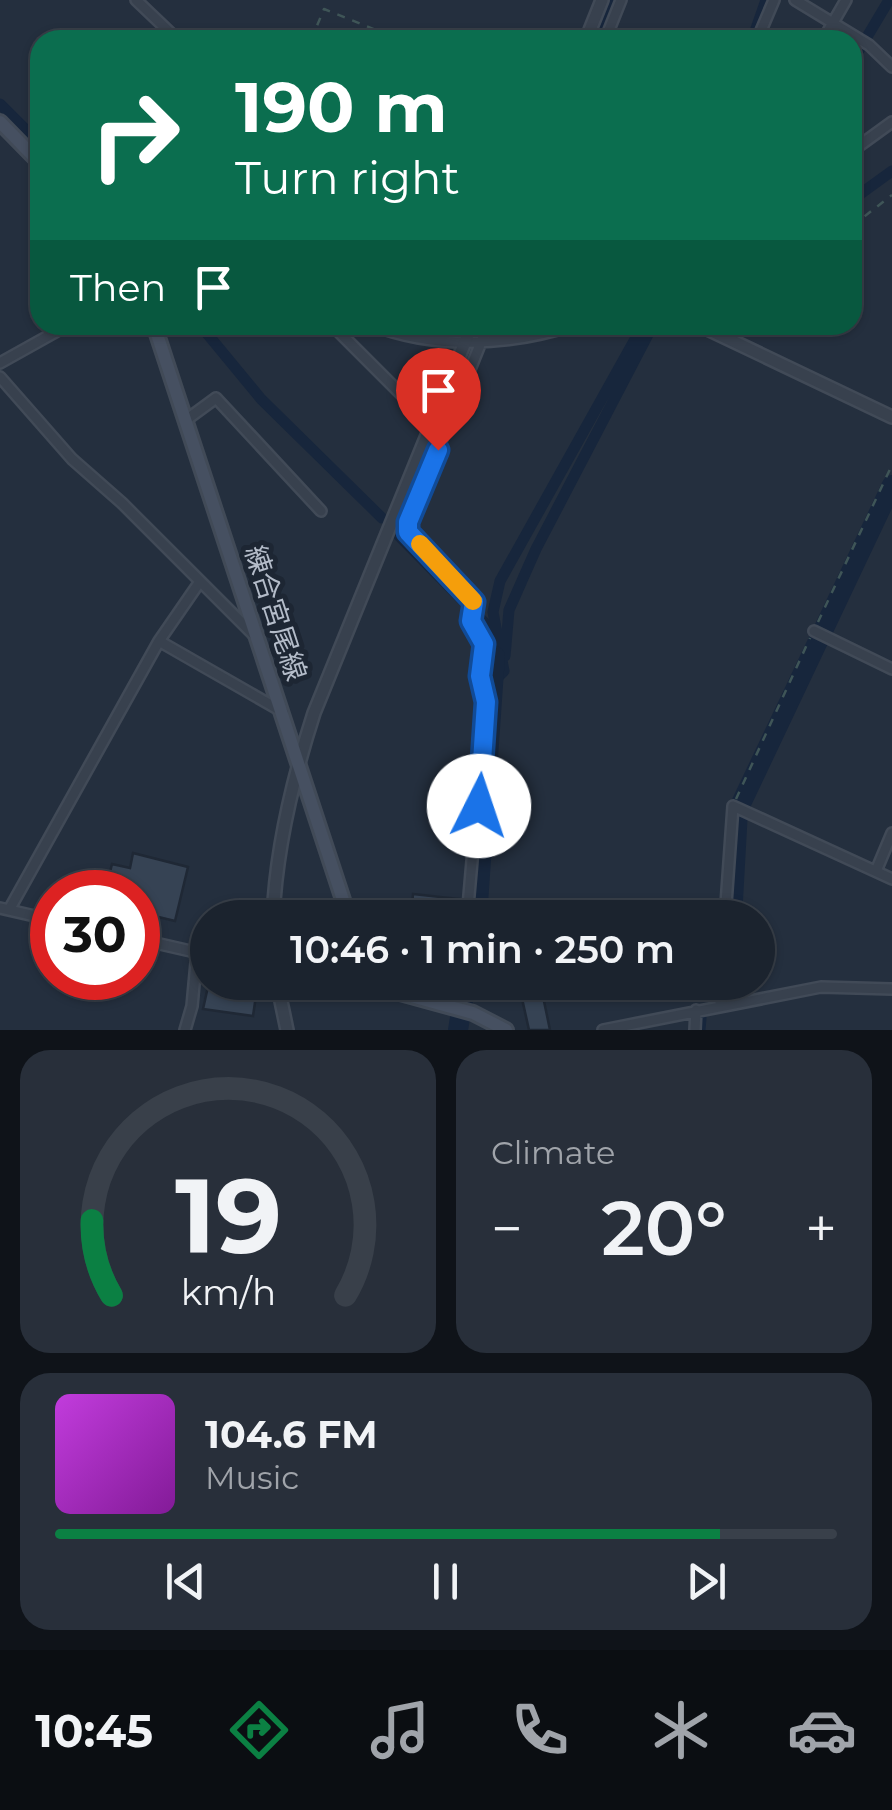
<!DOCTYPE html>
<meta charset="utf-8">
<style>
body{margin:0;font-family:Montserrat,"Noto Sans JP",sans-serif;background:#282f3a;color:#f1f3f6;height:100vh;display:flex;flex-direction:column;font-size:38px;white-space:nowrap}
*{box-sizing:border-box;margin:0}
p{font-size:32px;color:#a0a4aa}
.icon{flex:none;width:55px;height:55px;fill:none;stroke:currentColor;stroke-width:2;stroke-linecap:round;stroke-linejoin:round}
.map{position:relative;height:1030px;overflow:hidden}
.details{display:flex;flex-direction:column;gap:20px;padding:20px;background:#0f1319;flex:1}
.details>*{flex:none}
.hud{position:absolute;left:30px;top:30px;width:832px;height:305px;border-radius:30px;box-shadow:0 2px 8px #0004,0 0 0 2px #39404a;background:#0b6e4f;color:#fff;overflow:hidden}
.speed{position:absolute;left:30px;top:870px;display:flex;gap:20px;font-size:50px;font-weight:700;text-align:center}
.speed>*{display:grid;place-content:center;width:130px;height:130px;border-radius:50%;background:#1b232e;box-shadow:0 2px 8px #0004,0 0 0 2px #39404a;line-height:1}
.speed .limit{border:15px solid #d22;background:#fff;color:#111}
.pin{position:absolute;display:grid;place-items:center;width:85px;height:85px;color:#fff;margin:-102px -42px;border-radius:50% 50% 50% 0;rotate:-45deg;box-shadow:0 0 10px #0007}
.pin .icon{rotate:45deg}
.me{position:absolute;width:110px;margin:-55px;rotate:4deg;stroke-linejoin:round;filter:drop-shadow(0 0 8px #0008)}
.turn{display:flex;align-items:center;gap:35px;height:210px;padding:0 40px;font-size:45px}
.turn .icon{width:130px;height:130px;stroke-width:2.5}
.turn b{display:block;font-size:70px;line-height:85px}
.then{display:flex;align-items:center;height:95px;padding:0 40px;background:#0003;gap:20px;font-size:38px}
.big{font-size:75px;font-weight:600;line-height:1.1}
.details .widget{flex:1;display:flex;flex-direction:column;justify-content:center;gap:15px;min-width:0;padding:0 35px;border-radius:30px;background:#282f3a}
.details .dial{align-items:center;gap:0}
.dial svg{height:260px;overflow:visible;fill:none;stroke:#39404a;stroke-width:7;stroke-linecap:round;text-anchor:middle}
.dial text{fill:#f1f3f6;stroke:none}
.song{display:flex;align-items:center;gap:30px}
.cover{width:120px;height:120px;border-radius:15px;background:linear-gradient(135deg,hsl(290 70% 55%),hsl(290 70% 35%))}
.played{height:10px;border-radius:5px;background:linear-gradient(90deg,#0b8043 85%,#39404a 85%)}
.keys{display:flex;justify-content:space-around;direction:ltr}
.heat{display:flex;justify-content:space-between;align-items:center;font-size:55px;direction:ltr}
.details .tiles{flex:1;display:grid;gap:20px;grid-template-columns:1fr 1fr}
.widget:last-child{grid-column:span 2}
.trip{position:absolute;left:190px;top:900px;width:585px;height:100px;border-radius:50px;background:#1b232e;box-shadow:0 2px 8px #0004,0 0 0 2px #39404a;font-weight:600;line-height:100px;text-align:center}
.menu{display:flex;height:160px;justify-content:space-around;align-items:center;background:#0b0e12;color:#a0a4aa}
.menu .icon{width:70px;height:70px}
.menu .active{color:#0b8043}
.menu b{font-size:45px;color:#f1f3f6}
.map>svg:first-child{display:block}
.lines{fill:none;stroke-linecap:round;stroke-linejoin:round}
.canal{stroke:#17263c;stroke-width:11}
.river{stroke:#17263c;stroke-width:20}
.building{fill:#364354;stroke:#1f2835;stroke-width:2.5}
.minor-casing{stroke:#414a57;stroke-width:14}
.tertiary-casing{stroke:#414a57;stroke-width:16}
.secondary-casing{stroke:#414a57;stroke-width:18}
.path{stroke:#3f5557;stroke-width:2.5;stroke-dasharray:8 8;stroke-linecap:butt}
.minor{stroke:#38414e;stroke-width:9}
.tertiary{stroke:#38414e;stroke-width:11}
.secondary{stroke:#465061;stroke-width:12}
.route-casing{stroke:#114b97;stroke-width:25}
.route{stroke:#1a73e8;stroke-width:18}
.slow{stroke:#f59e0b;stroke-width:18}
.labels{text-anchor:middle;dominant-baseline:central;stroke-width:10;stroke-linejoin:round;paint-order:stroke}
.street-label{font-size:28px;fill:#b4bcc9;stroke:#1d2633}
</style>
<div class="map">
<svg width="892" height="1030" viewBox="0 0 892 1030">
<rect width="100%" height="100%" fill="#242f3e"/>
<g class="lines">
<path class="canal" d="M598 40 614 0
M752 40 766 0
M852 62 889 0
M0 104 40 144
M852 200 892 171
M200 325 261 399 382 518
M407 511 467 364
M396 533 484 622 495 656
M505 656 509 610 536 549 653 325
M496 679 504 671 493 612 500 581 643 325
M700 1030 701 1018"/>
<path class="river" d="M477 918 495 656
M732 918 738 810 892 485
M728 995 729 982
M458 1030 466 982"/>
</g>
<path class="building" d="M133 853 188 867 175 921 146 914 148 907 138 904V892H105L112 864 130 868Z
M413 894 459 899 458 918H411Z
M209 982H258L253 1016 203 1009Z
M524 982H540L550 1030H529L519 985Z"/>
<g class="lines">
<defs>
<path id="minor" d="M136 0 178 40
M795 0 869 45 892 67
M605 40 621 0
M757 40 774 0
M823 40 846 0
M852 151 892 122
M332 325 432 425
M372 325C436 350 509 346 574 325
M0 363 68 325
M0 377 72 459 122 503 254 635
M186 420 216 398 321 511
M394 518 408 523 488 325
M408 523 409 532 473 602C471 628 479 622 483 642 487 662 478 681 486 701L467 918
M814 631 892 669
M159 641 283 712
M876 871 892 833
M0 908 52 920
M9 910 159 641 199 583
M725 918 733 806 892 879
M138 939 208 955
M324 982 369 990 386 987
M720 1006 721 982
M451 1007 455 982
M185 1030 192 1006 197 952
M603 1030 821 987 892 989
M695 1030 696 1010"/>
<path id="tertiary" d="M586 40 602 0
M699 325 892 417
M273 918C276 849 293 778 314 713L472 325
M277 982 287 1030"/>
<path id="secondary" d="M0 122 40 163
M154 325 349 918
M381 982 393 991 473 1013 506 1030"/>
</defs>
<use href="#minor" class="minor-casing"/>
<use href="#tertiary" class="tertiary-casing"/>
<use href="#secondary" class="secondary-casing"/>
<path class="path" d="M311 40 324 9 401 40
M852 226 892 195
M818 622 892 465
M736 799 810 638"/>
<use href="#minor" class="minor"/>
<use href="#tertiary" class="tertiary"/>
<use href="#secondary" class="secondary"/>
</g>
<g class="lines">
<defs>
<path id="route" d="M438 450 408 522V532L474 602 471 621 484 644 480 676 486 702 479 806"/>
</defs>
<use href="#route" class="route-casing"/>
<use href="#route" class="route"/>
<path class="slow" d="M420 544 473 601"/>
</g>
<g class="labels">
<g class="street-label">
<text transform="translate(276 613) rotate(72)">練合宮尾線</text>
</g>
</g>
</svg>
<div class="speed"><div class="limit">30</div></div>
<div class="pin" style="left:438px;top:450px;background:#d93025"><svg class="icon" aria-label="arrive" viewBox="0 0 24 24"><path d="M6 21V4h12l-3 4 3 4H6"/></svg></div>
<svg class="me" style="left:479px;top:806px" viewBox="-20 -20 40 40"><circle r="19" fill="#fff"/><path d="M0-13L10 11 0 6-10 11z" fill="#1a73e8"/></svg>
<div class="trip">10:46 · 1 min · 250 m</div>
<div class="hud">
<div class="turn"><svg class="icon" aria-label="right" viewBox="0 0 24 24"><path d="M7 20v-9h11M14 6l5 5-5 5"/></svg><div><b>190 m</b>Turn right</div></div>
<div class="then">Then<svg class="icon" aria-label="arrive" viewBox="0 0 24 24"><path d="M6 21V4h12l-3 4 3 4H6"/></svg></div>
</div>
</div>
<section class="details">
<div class="tiles">
<div class="widget dial"><svg viewBox="0 0 100 80">
<path d="M14 69A42 42 0 1 1 86 69"/>
<path d="M14 69A42 42 0 0 1 8 46" stroke="#0b8043"/>
<text x="50" y="56" font-size="32" font-weight="700">19</text>
<text x="50" y="72" font-size="11">km/h</text>
</svg></div>
<div class="widget"><p>Climate</p>
<div class="heat"><a>−</a><b class="big">20°</b><a>+</a></div>
</div>
<div class="widget">
<div class="song"><i class="cover"></i><div><b>104.6 FM</b><p>Music</p></div></div>
<div class="played"></div>
<div class="keys"><svg class="icon" aria-label="previous" viewBox="0 0 24 24"><path d="M18 5L8 12l10 7zM5 5v14"/></svg><svg class="icon" aria-label="pause" viewBox="0 0 24 24"><path d="M8 5v14M16 5v14"/></svg><svg class="icon" aria-label="next" viewBox="0 0 24 24"><path d="M6 5l10 7-10 7zM19 5v14"/></svg></div>
</div>
</div>
</section>
<nav class="menu">
<b>10:45</b>
<svg class="icon active" aria-label="directions" viewBox="0 0 24 24"><path d="M12 3l9 9-9 9-9-9zM9 14v-3h6M13 9l2 2-2 2"/></svg>
<svg class="icon" aria-label="music" viewBox="0 0 24 24"><path d="M9 18V5l10-2v13"/><circle cx="6" cy="18" r="3"/><circle cx="16" cy="16" r="3"/></svg>
<svg class="icon" aria-label="phone" viewBox="0 0 24 24"><path d="M5 4h4l2 5-3 2q2 4 5 5l2-3 5 2v4C11 20 4 13 5 4z"/></svg>
<svg class="icon" aria-label="climate" viewBox="0 0 24 24"><path d="M12 3v18M4 7l16 10M4 17L20 7"/></svg>
<svg class="icon" aria-label="car" viewBox="0 0 24 24"><path d="M5 17H2v-5l4-1 3-4h7l3 4 3 1v5h-3M9 17h6M6 11h13"/><circle cx="7" cy="17" r="2"/><circle cx="17" cy="17" r="2"/></svg>
</nav>
